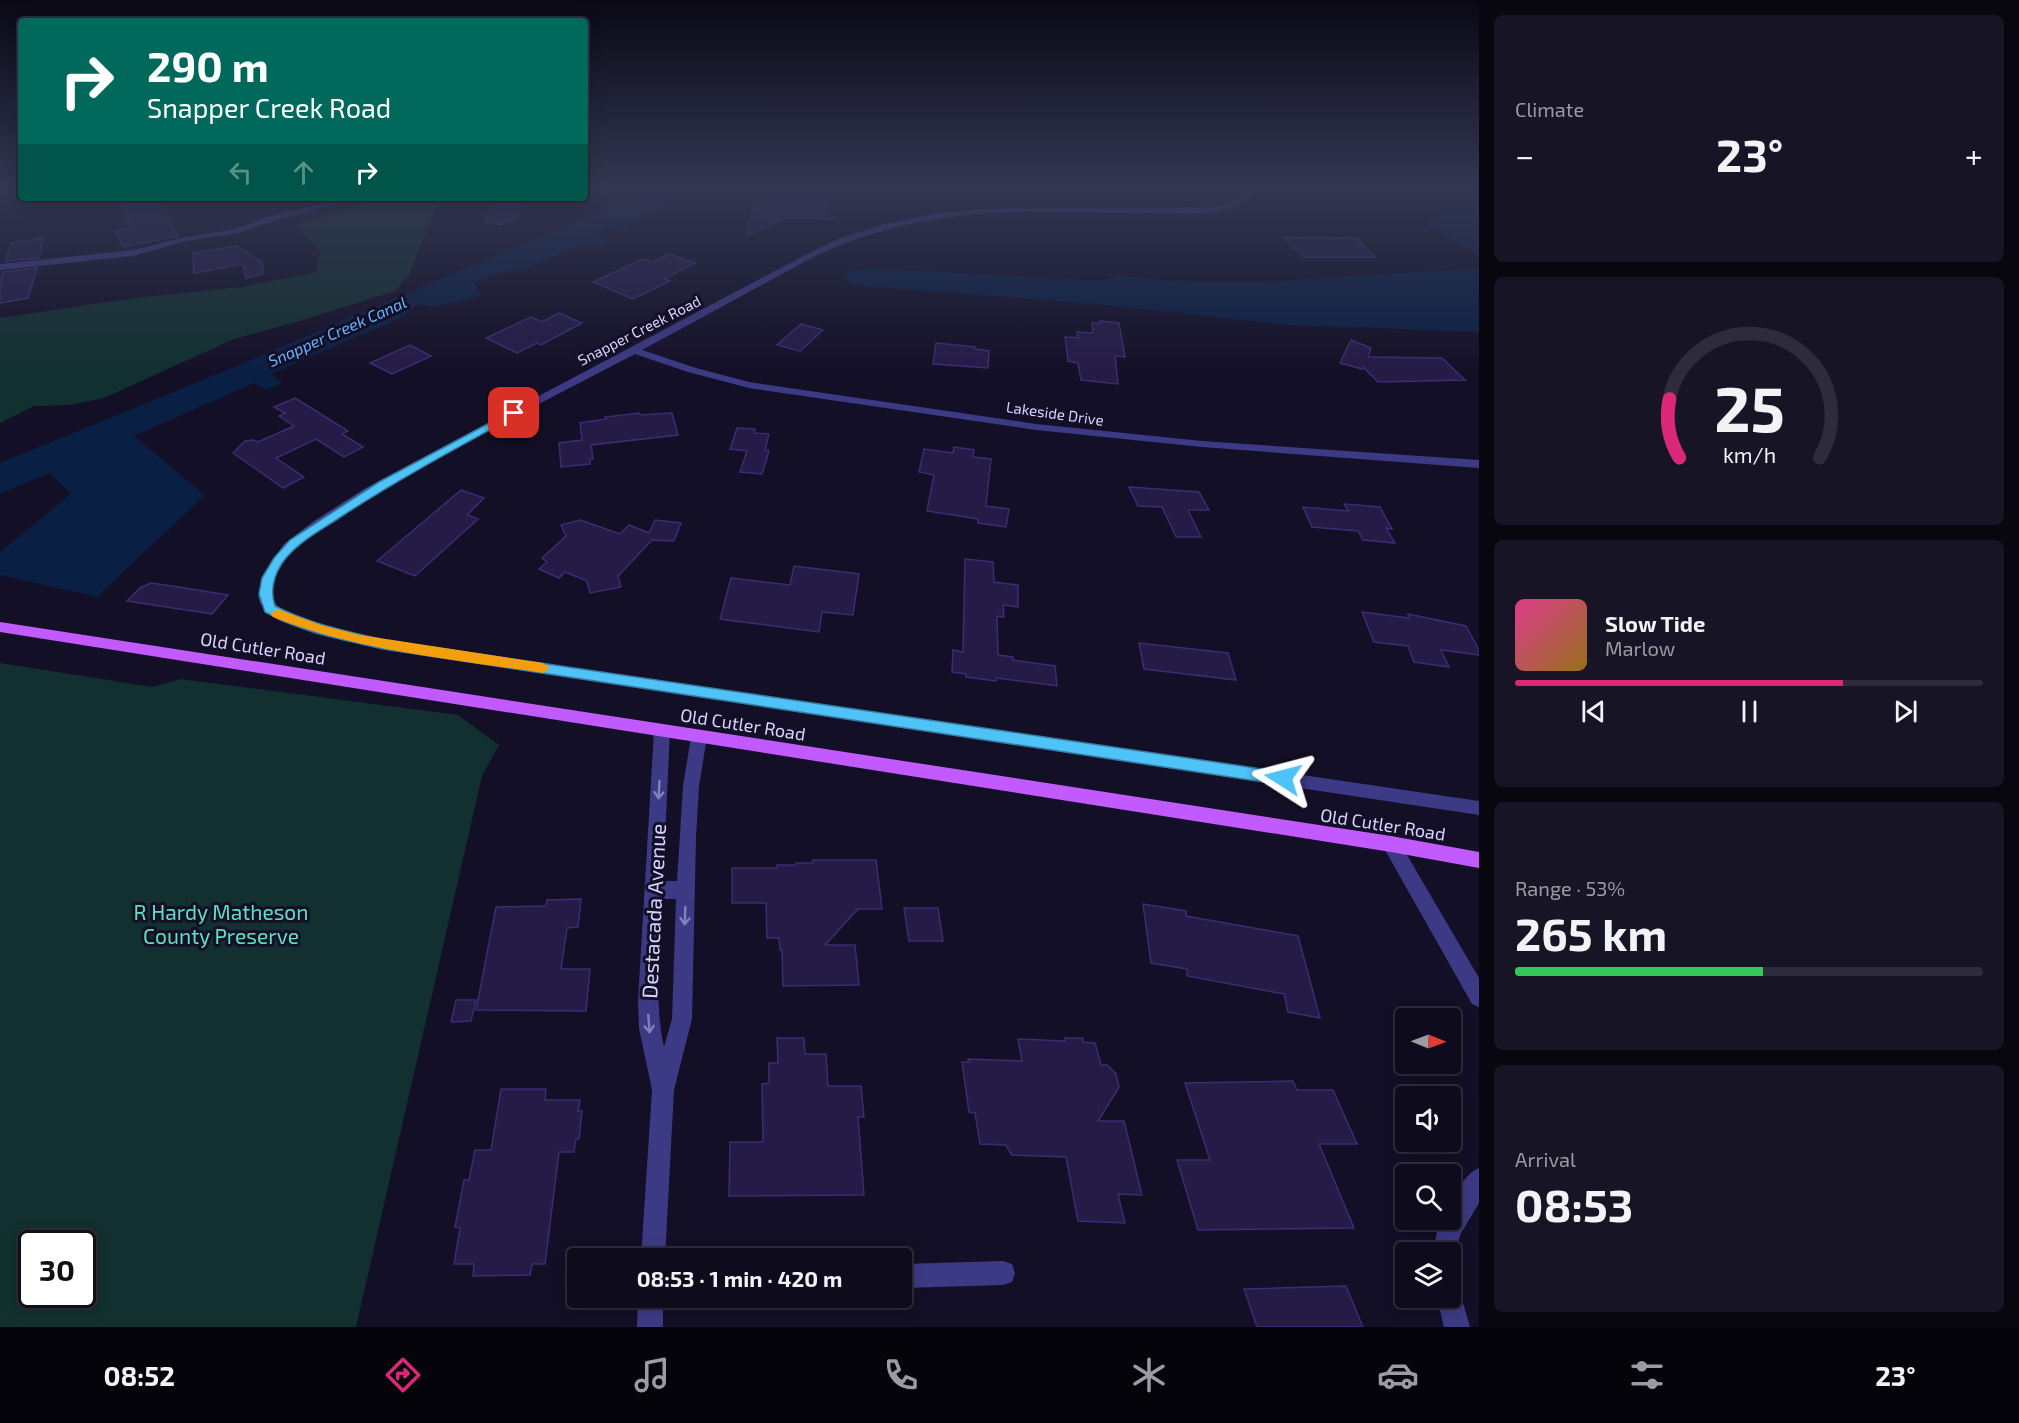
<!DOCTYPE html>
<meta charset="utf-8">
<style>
body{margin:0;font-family:"Exo 2",sans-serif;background:#171425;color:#f1f3f6;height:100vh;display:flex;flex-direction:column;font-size:22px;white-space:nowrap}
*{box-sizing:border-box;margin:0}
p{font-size:20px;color:#9b9ba3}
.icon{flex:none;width:33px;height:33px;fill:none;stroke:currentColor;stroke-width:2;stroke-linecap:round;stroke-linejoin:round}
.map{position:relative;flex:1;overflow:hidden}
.drawer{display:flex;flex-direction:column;gap:15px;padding:15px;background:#08060f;width:540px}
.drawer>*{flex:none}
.hud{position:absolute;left:18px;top:18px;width:570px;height:183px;border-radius:6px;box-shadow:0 3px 15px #0003,0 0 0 2px #2e2b3b;background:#00695c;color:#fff;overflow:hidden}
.needle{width:39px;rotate:91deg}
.tools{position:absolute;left:1395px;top:1008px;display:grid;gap:12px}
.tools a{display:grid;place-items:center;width:66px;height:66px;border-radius:6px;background:#0e0b1c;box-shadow:0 3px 15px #0003,0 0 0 2px #2e2b3b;font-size:30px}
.speed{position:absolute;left:18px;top:1230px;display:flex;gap:12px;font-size:30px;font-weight:700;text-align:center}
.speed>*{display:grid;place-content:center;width:78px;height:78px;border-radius:50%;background:#0e0b1c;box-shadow:0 3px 15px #0003,0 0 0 2px #2e2b3b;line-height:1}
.speed .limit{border:3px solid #111;border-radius:9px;background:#fff;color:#111}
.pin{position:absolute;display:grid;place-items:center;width:51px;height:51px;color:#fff;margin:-26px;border-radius:12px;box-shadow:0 3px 9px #0006}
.me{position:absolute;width:66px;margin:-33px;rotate:279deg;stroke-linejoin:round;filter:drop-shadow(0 0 4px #0008)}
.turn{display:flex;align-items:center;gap:21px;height:126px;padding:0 30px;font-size:27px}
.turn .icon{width:78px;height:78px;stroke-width:2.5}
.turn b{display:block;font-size:42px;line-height:51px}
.lanes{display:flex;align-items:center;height:57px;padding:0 30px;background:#0003;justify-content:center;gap:30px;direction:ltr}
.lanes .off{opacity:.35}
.big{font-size:45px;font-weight:700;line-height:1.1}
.drawer .card{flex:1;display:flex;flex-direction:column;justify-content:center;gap:9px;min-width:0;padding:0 21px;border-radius:9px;background:#171425}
.drawer .dial{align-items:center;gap:0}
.dial svg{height:156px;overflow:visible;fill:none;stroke:#2e2b3b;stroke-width:7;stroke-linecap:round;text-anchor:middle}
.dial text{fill:#f1f3f6;stroke:none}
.song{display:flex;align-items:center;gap:18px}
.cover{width:72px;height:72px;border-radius:9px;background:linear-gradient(135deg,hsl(330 70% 55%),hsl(40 70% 35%))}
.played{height:6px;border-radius:3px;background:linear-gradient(90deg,#db2777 70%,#2e2b3b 70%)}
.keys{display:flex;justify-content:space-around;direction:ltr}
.heat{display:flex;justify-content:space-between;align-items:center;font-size:33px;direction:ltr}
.charge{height:9px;border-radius:4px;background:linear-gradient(90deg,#34c759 53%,#2e2b3b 0)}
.trip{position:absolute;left:567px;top:1248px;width:345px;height:60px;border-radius:6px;background:#0e0b1c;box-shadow:0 3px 15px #0003,0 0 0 2px #2e2b3b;font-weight:700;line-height:60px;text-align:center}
.dock{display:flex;height:96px;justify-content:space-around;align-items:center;background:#06040b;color:#9b9ba3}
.dock .icon{width:42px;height:42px}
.dock .on{color:#db2777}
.dock b{font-size:27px;color:#f1f3f6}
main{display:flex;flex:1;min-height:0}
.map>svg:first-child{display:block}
.green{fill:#12302f;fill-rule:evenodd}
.water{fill:#0a1f44}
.building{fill:#241b47;stroke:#3b2d73;stroke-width:1.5}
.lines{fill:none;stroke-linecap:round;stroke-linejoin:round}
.minor{fill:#3d3a85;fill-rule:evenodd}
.major{fill:#c25bff;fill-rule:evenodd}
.oneway{stroke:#837fbc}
.route{fill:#4fc3f7;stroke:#337fa1;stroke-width:1.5}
.slow{fill:#f59e0b}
.labels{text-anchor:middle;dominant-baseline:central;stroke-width:6;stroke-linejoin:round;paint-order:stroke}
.far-street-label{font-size:15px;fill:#d9d4ff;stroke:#130f26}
.far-water-label{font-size:16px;font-style:italic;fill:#62b6ff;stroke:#130f26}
.street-label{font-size:18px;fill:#d9d4ff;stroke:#130f26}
.near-park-label{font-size:21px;fill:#5fe0c0;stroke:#130f26}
.near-street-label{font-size:21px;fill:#d9d4ff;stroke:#130f26}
</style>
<main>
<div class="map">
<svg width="1479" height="1327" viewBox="0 0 1479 1327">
<rect width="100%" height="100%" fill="#130f26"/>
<path class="green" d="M382 198H440L409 275 395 291 303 320 234 339 104 398 69 405 34 406 0 423V318L134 298 242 287 317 272 320 251 293 225Z
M0 663 152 687 181 679 458 715 499 745 482 776 356 1327H0ZM32 1244H82V1294H32Z"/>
<path class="water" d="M655 188H705L624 225 632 229 625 232 610 228 593 235 610 240 595 247 580 244 529 268 492 275 475 283 481 296 433 307 416 304 403 317 271 374 282 383 266 390 254 383 134 436 205 495 97 597 0 575V552L71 494 49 473 0 494V463L234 367Z
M1479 213V256L1430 227 1428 219 1450 214Z
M870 268 1085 280H1104L1121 275 1146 279 1199 282H1262L1479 268V332L1291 325 1095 304 853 285 844 280 845 273Z"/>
<path class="building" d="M799 191 826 192 825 212 837 219 784 218 747 236 754 202 782 193 798 200Z
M117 198H156L178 236 124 247 114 231 131 228Z
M496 201H525L517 217 500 225 485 221Z
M1283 237 1357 238 1375 257H1304Z
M43 238 39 258 6 261 11 243Z
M236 246 262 262 263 274 246 278 243 264 194 273 193 253Z
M669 254 695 263 664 279 670 281 633 299 593 282 643 259 653 262Z
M37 268 28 298 0 303V283L3 272Z
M559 313 582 323 541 345 537 343 517 353 486 338 531 317 542 322Z
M1100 321 1119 323 1125 357 1115 356 1118 384 1081 380 1078 363 1068 361 1065 337 1078 338 1077 332 1093 333 1092 323H1101Z
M801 324 823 330 800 351 777 345Z
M1351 340 1371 348 1368 357 1442 358 1465 380 1378 382 1363 367 1362 369 1340 363Z
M936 343 975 347V349L989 351 988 368 933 364Z
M410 345 431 356 392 374 370 363Z
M295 398 348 431 342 434 363 447 344 457 316 439 276 458 304 477 283 488 233 453 245 441 253 440 258 442 294 426 279 416 285 413 274 407Z
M639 413 640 415 672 413 678 435 591 445 593 459H590V464L561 467 559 443 582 440 580 423 606 419 605 417Z
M737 428 755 429V433L769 434 765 450 769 451 762 474 740 472 747 451 730 449Z
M954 447 974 450 973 457 991 459 986 506 1009 509 1006 527 978 523V519L927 511 934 475 919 472 924 449 953 453Z
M1129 487 1199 492 1209 510H1188L1201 537H1176L1162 507 1138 506Z
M461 490 484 498 467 515 478 519 415 576 377 561Z
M1344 504 1380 507 1392 529 1386 528 1395 543 1363 540 1358 531 1312 527 1303 507 1348 511Z
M580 520 620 534 629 525 649 533 655 520 681 523 674 541 652 540 618 576 621 587 590 593 587 581 565 572 559 578 539 569 547 562 542 558 566 536 561 525Z
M965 559 993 562 994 582 1018 585V607L1003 605 1004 617 997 616 998 655 1013 657V660L1055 666 1057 686 997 678 996 681 966 677V674L952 672 953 650 963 652Z
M794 566 859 574 853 615 822 612 819 632 720 619 731 578 790 585Z
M151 583 179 587 228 595 212 614 127 601 140 588Z
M1362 612 1409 618 1408 614 1466 626 1479 650V655L1441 650 1449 667 1414 662 1408 646 1374 642Z
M1139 643 1228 653 1236 680 1144 669Z
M813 860H876L882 909H858L825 945H855L859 985 783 986 782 950H780L779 938H767L766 903H732V868H777V865H796V863H813Z
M581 899 578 927 567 928 561 969H590L586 1011 476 1010 496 907 546 906 547 900Z
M1143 904 1186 911V916L1298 936 1320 1018 1288 1012 1284 994 1187 976V969L1151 963Z
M904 908H938L943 941H909Z
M456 1000H476L471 1021 451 1022Z
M777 1038H804L805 1054H826L828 1086H861L864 1117H858L864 1195 729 1196 730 1142H763L762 1084 769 1083V1063H778Z
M1065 1038H1083V1042L1095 1043 1101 1065H1107L1116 1074 1119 1087 1098 1121H1124L1142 1195 1118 1194 1125 1223 1078 1221 1066 1157 1012 1155 1006 1145 980 1144 975 1113 969 1112 962 1062H969L968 1059 1022 1061 1018 1039 1065 1041Z
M1293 1081 1297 1090H1333L1357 1144H1319L1354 1228 1198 1230 1177 1160H1210L1185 1083Z
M501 1089H546L545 1100H580L578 1111H582L579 1139H576L574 1152H559L545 1264H532L530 1275 473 1276 474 1264H454L460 1228 455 1227 464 1180H469L475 1150H491Z
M1346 1286 1363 1327H1257L1244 1289Z"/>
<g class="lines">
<path class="minor" d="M0 188H9L0 191Z
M1250 188H1258C1249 199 1239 206 1225 210 1204 215 1178 213 1156 213 1098 214 1038 209 979 214 922 219 869 231 817 255L642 350 696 368 749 382 1036 424 1202 441 1479 460V468L1202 447 1036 430 749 388 688 372 635 354C559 393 483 433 409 474 369 497 323 518 292 552 279 566 270 583 274 602 293 626 354 633 384 640L1479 801V815L384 650 315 634 280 621 268 614 260 603 258 596 264 573 284 544 314 521 364 489 495 419 811 252 838 239 884 224 934 214 982 209 1174 208 1221 206 1238 199Z
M345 198H358L277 220 239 233 186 241 133 256 0 270V264L133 250 186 237 235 229 271 216Z
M662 725 668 726 670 731 663 881H677L683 786 691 737 693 732 699 731 705 732 707 737 699 786 696 837 692 1019 674 1090 665 1258H641L652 1090 639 1028 638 1001 654 731 656 726ZM663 899H676L672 1019 664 1047C653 999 661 948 663 899Z
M1391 836 1397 838 1479 978V1007L1472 1004 1385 850 1382 844 1385 838Z
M1479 1168V1203L1460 1235 1454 1261 1450 1262V1252H1433L1437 1232 1443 1220H1450C1450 1202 1462 1175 1479 1168Z
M1003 1261 1012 1264 1015 1273 1012 1282 1003 1285 902 1288V1264Z
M1450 1286 1459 1289 1470 1327H1444L1437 1298H1450Z
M638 1298H663V1327H637Z"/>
<path class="major" d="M0 622 1391 836 1479 852V868L1391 852 0 632Z"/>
</g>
<defs><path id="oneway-shaft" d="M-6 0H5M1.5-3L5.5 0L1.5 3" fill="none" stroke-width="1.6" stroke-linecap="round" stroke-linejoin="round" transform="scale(1.5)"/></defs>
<g class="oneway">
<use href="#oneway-shaft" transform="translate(659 790) rotate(93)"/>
<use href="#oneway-shaft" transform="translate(685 916) rotate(92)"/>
<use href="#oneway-shaft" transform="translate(649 1024) rotate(85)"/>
</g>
<linearGradient id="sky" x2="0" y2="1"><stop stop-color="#0a0815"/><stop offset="0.5" stop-color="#333752"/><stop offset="1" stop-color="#333752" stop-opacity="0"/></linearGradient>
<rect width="1479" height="374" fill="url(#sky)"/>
<path class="route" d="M514 410 519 413 517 415C457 448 397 480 339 518 320 531 296 543 282 563 273 577 270 591 275 606 310 624 346 631 384 640L1283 772 1288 774 1290 778 1288 783 1283 785 384 649C343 640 302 632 265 612L259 594 262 578 274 558 290 540 379 482Z"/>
<path class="slow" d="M277 609 321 625 360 635 543 663 550 668 543 673C452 659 359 651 273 617L271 614Z"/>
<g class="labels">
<g class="far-street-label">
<text transform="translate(639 330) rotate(-27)">Snapper Creek Road</text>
<text transform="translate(1055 413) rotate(8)">Lakeside Drive</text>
</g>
<g class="far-water-label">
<text transform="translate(337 331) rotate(-24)">Snapper Creek Canal</text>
</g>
<g class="street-label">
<text transform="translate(263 648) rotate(9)">Old Cutler Road</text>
<text transform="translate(743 724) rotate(9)">Old Cutler Road</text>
<text transform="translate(1383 824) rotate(9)">Old Cutler Road</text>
</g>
<g class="near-park-label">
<text x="221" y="911">R Hardy Matheson<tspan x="221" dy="24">County Preserve</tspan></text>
</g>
<g class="near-street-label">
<text transform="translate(653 911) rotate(-87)">Destacada Avenue</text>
</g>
</g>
</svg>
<div class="tools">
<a><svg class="needle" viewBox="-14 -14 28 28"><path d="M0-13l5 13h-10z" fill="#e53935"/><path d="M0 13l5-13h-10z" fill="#9b9ba3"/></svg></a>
<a><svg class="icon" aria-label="sound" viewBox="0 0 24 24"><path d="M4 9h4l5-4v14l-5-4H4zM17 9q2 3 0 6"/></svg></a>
<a><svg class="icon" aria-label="search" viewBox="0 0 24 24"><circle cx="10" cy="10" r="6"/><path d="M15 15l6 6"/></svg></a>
<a><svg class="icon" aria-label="layers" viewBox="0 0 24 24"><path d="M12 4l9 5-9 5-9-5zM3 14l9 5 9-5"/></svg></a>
</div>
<div class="speed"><div class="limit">30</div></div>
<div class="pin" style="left:514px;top:413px;background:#d93025"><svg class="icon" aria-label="arrive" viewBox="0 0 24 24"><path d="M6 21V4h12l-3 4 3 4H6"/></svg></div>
<svg class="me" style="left:1283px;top:778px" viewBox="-20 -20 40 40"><path d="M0-17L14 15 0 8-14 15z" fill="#4fc3f7" stroke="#fff" stroke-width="4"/></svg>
<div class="trip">08:53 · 1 min · 420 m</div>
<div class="hud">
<div class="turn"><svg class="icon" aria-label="right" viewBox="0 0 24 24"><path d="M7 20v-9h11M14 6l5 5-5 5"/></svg><div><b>290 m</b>Snapper Creek Road</div></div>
<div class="lanes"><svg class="icon off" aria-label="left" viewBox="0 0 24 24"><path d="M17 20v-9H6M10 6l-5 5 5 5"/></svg><svg class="icon off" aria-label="ahead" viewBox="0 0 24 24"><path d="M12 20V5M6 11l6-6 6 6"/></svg><svg class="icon" aria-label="right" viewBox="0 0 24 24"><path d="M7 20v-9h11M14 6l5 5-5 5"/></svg></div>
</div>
</div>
<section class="drawer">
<div class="card"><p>Climate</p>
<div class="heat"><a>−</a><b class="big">23°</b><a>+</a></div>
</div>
<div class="card dial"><svg viewBox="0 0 100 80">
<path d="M14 69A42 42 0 1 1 86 69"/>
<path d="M14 69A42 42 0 0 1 9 39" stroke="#db2777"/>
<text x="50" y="56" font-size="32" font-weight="700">25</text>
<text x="50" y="72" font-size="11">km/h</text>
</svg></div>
<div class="card">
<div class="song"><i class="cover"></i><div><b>Slow Tide</b><p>Marlow</p></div></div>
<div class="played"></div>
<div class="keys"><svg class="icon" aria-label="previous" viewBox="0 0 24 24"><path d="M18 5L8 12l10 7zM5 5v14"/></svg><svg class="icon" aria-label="pause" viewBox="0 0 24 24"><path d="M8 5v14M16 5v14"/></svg><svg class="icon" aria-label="next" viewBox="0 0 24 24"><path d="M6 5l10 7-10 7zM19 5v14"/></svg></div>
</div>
<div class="card"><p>Range · 53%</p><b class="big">265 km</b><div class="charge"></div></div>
<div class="card"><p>Arrival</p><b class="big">08:53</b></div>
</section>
</main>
<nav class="dock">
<b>08:52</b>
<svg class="icon on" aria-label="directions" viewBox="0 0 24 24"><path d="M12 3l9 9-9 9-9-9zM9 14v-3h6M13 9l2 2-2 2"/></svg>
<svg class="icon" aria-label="music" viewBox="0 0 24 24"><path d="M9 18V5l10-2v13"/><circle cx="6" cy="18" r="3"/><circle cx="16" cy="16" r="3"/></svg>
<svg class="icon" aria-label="phone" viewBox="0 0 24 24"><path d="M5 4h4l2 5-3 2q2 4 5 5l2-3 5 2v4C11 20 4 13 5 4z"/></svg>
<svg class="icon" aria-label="climate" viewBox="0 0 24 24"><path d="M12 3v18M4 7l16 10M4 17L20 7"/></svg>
<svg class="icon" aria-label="car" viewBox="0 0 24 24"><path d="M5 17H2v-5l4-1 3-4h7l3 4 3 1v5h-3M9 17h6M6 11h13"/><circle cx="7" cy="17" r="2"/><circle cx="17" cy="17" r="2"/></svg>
<svg class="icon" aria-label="filters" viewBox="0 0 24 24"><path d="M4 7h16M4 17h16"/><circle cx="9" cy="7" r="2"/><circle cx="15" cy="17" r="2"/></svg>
<b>23°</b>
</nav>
